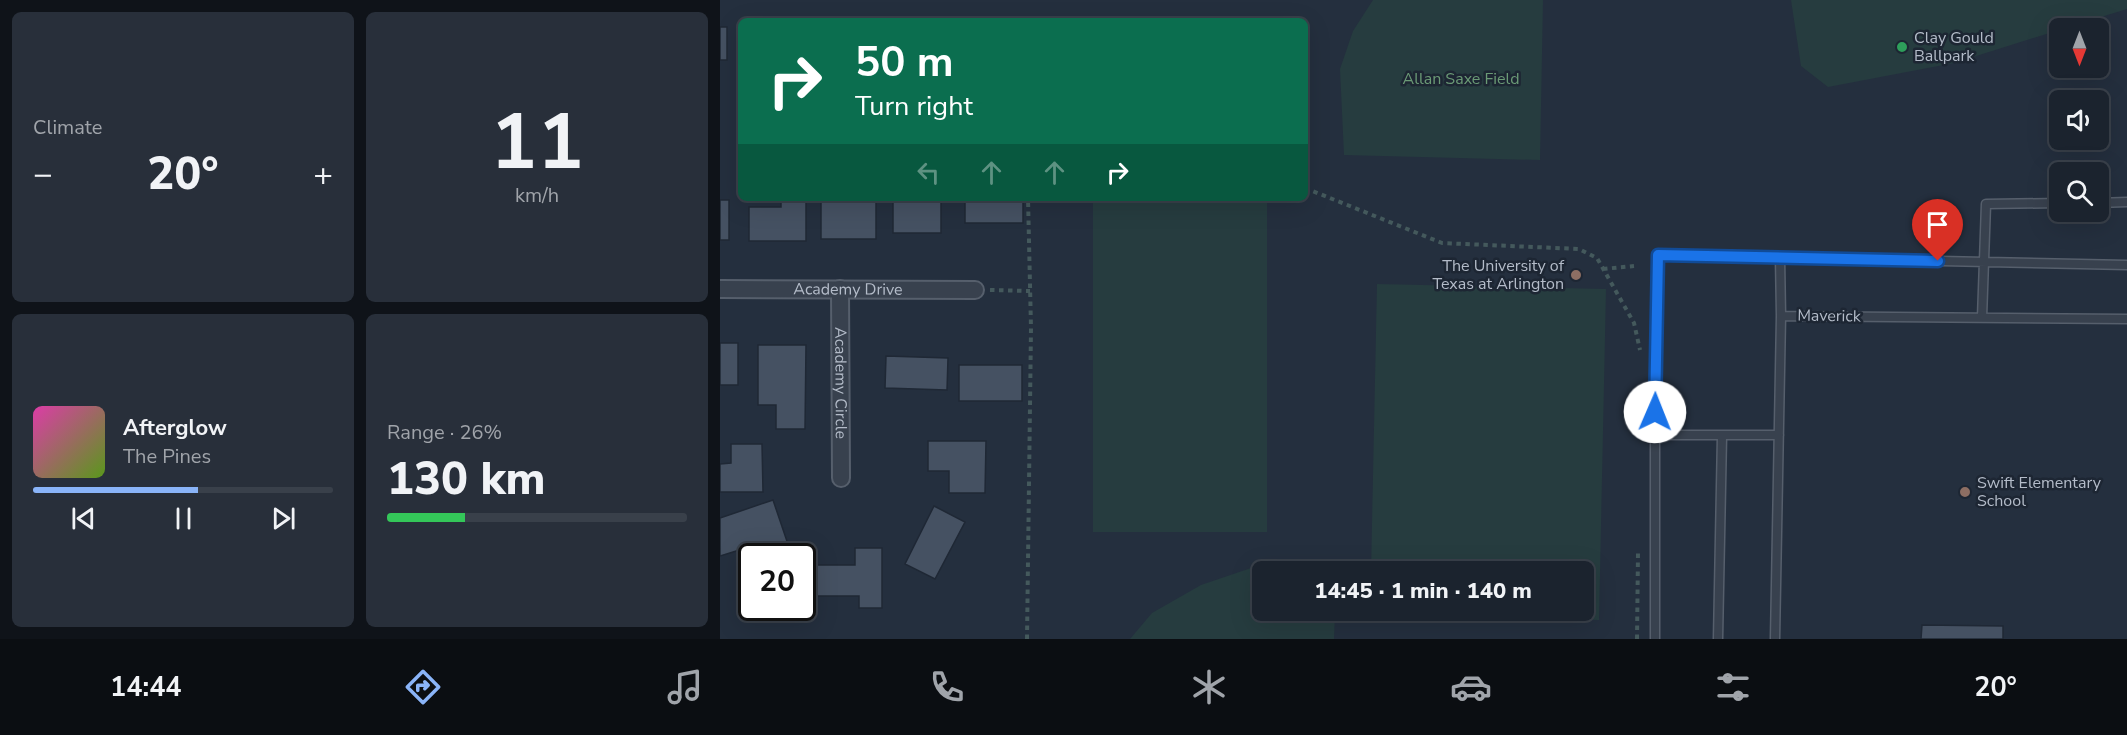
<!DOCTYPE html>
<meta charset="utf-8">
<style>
body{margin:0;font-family:"Nunito Sans",sans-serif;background:#282f3a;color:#f1f3f6;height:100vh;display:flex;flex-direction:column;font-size:22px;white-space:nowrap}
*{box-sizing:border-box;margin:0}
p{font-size:20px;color:#a0a4aa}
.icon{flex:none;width:33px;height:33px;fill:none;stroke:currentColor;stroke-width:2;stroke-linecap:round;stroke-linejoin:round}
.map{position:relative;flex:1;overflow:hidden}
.sheet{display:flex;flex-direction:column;gap:12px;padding:12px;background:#0f1319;width:720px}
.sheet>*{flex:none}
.hud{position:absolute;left:18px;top:18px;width:570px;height:183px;border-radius:9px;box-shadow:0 6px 24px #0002,0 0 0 2px #39404a;background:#0b6e4f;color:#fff;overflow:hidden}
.needle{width:39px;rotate:180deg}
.fabs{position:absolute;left:1329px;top:18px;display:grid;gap:12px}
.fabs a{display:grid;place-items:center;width:60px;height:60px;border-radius:9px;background:#1b232e;box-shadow:0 6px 24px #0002,0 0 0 2px #39404a;font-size:30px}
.speed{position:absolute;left:18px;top:543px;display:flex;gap:12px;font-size:30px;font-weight:700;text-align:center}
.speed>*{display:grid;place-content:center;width:78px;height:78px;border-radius:50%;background:#1b232e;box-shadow:0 6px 24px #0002,0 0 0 2px #39404a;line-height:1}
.speed .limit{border:3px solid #111;border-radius:9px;background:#fff;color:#111}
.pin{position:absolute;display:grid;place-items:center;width:51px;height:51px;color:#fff;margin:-62px -26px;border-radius:50% 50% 50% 0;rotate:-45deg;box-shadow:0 0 6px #0007}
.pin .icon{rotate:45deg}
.me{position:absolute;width:66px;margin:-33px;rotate:1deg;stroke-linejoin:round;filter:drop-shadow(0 0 4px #0008)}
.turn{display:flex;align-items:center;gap:21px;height:126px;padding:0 18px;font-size:27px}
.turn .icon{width:78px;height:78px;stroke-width:2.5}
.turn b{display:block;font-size:42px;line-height:51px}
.lanes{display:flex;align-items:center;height:57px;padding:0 18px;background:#0003;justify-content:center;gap:30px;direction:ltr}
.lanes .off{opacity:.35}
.big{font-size:45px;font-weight:800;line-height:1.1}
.sheet .widget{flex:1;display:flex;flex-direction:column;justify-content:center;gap:9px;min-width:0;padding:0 21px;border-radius:9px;background:#282f3a}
.sheet .dial{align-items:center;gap:0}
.dial b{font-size:78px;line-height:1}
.song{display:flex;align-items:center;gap:18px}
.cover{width:72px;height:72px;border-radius:9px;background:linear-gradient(135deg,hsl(320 70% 55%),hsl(90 70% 35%))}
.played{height:6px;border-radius:3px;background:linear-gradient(90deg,#8ab4f8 55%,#39404a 55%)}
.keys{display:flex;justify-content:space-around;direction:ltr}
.heat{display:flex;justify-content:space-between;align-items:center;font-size:33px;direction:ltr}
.charge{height:9px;border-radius:4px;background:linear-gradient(90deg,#34c759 26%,#39404a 0)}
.sheet .tiles{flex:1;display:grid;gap:12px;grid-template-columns:repeat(2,1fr)}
.trip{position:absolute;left:532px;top:561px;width:342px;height:60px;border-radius:9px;background:#1b232e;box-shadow:0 6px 24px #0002,0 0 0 2px #39404a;font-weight:800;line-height:60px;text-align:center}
.tabs{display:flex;height:96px;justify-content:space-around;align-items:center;background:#0b0e12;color:#a0a4aa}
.tabs .icon{width:42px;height:42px}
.tabs .selected{color:#8ab4f8}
.tabs b{font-size:27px;color:#f1f3f6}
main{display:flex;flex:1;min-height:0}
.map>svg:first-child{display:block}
.green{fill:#263c3f}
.building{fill:#455162;stroke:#1f2835;stroke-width:1.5}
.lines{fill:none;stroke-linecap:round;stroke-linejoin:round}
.lane-casing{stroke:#565f6c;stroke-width:11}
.street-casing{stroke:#565f6c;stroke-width:20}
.path{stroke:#44595c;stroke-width:4;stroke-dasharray:4.5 4.5;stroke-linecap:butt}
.lane{stroke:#38414e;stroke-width:8}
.street{stroke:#38414e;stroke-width:16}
.route-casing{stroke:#114b97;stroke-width:15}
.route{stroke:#1a73e8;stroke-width:10}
.leisure-dot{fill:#2e9e5b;stroke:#1d2633;stroke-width:2}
.education-dot{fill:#8d6e63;stroke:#1d2633;stroke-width:2}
.labels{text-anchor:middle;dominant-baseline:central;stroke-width:5;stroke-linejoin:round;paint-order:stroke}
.poi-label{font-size:16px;fill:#b4bcc9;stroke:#1d2633;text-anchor:start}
.park-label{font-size:16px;fill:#6b9a76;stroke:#1d2633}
.street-label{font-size:16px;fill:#b4bcc9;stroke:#1d2633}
</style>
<main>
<section class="sheet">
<div class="tiles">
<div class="widget"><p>Climate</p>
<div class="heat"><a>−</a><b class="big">20°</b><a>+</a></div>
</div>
<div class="widget dial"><b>11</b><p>km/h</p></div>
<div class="widget">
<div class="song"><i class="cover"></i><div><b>Afterglow</b><p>The Pines</p></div></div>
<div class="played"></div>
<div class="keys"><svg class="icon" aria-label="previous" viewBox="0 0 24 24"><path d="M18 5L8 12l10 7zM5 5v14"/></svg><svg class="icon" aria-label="pause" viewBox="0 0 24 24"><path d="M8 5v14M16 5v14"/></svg><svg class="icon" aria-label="next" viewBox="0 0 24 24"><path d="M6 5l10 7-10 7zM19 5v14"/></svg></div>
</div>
<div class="widget"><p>Range · 26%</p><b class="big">130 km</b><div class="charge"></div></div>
</div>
</section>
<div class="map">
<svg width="1407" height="639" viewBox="0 0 1407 639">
<rect width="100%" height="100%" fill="#242f3e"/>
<path class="green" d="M653 0H823L820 160 624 155 620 69 633 31Z
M1071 0H1407V9L1345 28H1340L1339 30 1234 63 1108 87 1081 66Z
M373 198H547V532H373Z
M657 284 886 289 879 620 650 615V610H864V572L651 571Z
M576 561 616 563 615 571 543 572V610L615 611 614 639H410L432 613 481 585 537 566Z"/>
<path class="building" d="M22 20H82V21H22Z
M239 20H306V21H239Z
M0 27H7V60H0Z
M61 198H86V241H29V207H61Z
M128 198H156V239H101V200H128Z
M173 198H221V233H173Z
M245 198H303V223H245Z
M0 200H9V240H0Z
M0 343H18V385H0Z
M38 345H86L85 429H56V405H38Z
M166 356 228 358 227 390 165 388Z
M239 365H302V401H239Z
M208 441H266L265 493H229V471H208Z
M11 444H42L43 492H0V464L11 463Z
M53 500 72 556H32V565L26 548 0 556V518Z
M214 506 245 522 215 579 185 564Z
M135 548H162V608H139V596H93V565H135Z
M1202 625 1283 626V639H1201Z"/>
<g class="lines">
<defs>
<path id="lane" d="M1378 203 1407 202
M1061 316 1407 319
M1262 318 1266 204 1340 203
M935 435H1059
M935 639V435L938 255 1407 265
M998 639 1002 436
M1055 639 1061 316 1060 257"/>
<g id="street">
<path id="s1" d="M0 289 255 290"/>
<path id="s2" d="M120 289 121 478"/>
</g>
</defs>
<use href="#lane" class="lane-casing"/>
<use href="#street" class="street-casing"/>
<path class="path" d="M585 188 722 243 859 249 877 258 914 323 920 350
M883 269 914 266
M270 290 310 291
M307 639 311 328 308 198
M917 639 918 553"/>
<use href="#lane" class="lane"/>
<use href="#street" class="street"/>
</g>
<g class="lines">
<defs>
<path id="route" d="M935 412 938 255 1218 261"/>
</defs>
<use href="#route" class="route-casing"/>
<use href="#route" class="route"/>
</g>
<circle class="leisure-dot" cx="1182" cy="47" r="6"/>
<g class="education-dot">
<circle cx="856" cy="275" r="6"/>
<circle cx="1245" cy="492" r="6"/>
</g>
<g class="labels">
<g class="poi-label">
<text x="1194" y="38">Clay Gould<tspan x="1194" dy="18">Ballpark</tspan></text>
<text x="844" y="266" text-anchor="end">The University of<tspan x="844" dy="18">Texas at Arlington</tspan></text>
<text x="1257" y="483">Swift Elementary<tspan x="1257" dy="18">School</tspan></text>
</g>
<g class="park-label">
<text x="741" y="79">Allan Saxe Field</text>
</g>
<g class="street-label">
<text stroke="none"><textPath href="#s1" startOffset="128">Academy Drive</textPath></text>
<text transform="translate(1109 316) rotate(1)">Maverick</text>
<text stroke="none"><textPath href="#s2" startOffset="94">Academy Circle</textPath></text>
</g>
</g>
</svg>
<div class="fabs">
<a><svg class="needle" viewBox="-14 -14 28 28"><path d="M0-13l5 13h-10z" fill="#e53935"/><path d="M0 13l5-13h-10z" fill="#a0a4aa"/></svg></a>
<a><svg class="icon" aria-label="sound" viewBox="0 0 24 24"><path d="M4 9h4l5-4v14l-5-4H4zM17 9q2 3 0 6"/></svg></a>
<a><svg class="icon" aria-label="search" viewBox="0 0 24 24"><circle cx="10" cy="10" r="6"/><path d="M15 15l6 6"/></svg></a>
</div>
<div class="speed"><div class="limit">20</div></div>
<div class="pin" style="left:1218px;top:261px;background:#d93025"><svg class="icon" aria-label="arrive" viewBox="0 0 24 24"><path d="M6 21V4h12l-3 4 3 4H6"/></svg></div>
<svg class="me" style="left:935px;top:412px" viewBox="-20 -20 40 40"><circle r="19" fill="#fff"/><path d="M0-13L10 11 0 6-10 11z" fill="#1a73e8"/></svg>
<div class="trip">14:45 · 1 min · 140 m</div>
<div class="hud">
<div class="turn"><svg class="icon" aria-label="right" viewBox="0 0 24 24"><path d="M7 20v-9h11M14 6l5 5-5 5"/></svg><div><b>50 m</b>Turn right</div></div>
<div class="lanes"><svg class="icon off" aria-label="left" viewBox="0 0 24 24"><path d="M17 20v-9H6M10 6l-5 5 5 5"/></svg><svg class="icon off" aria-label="ahead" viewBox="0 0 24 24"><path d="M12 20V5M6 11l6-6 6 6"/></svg><svg class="icon off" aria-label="ahead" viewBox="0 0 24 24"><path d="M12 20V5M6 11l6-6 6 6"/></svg><svg class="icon" aria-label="right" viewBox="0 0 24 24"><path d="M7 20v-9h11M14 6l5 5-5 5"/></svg></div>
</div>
</div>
</main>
<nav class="tabs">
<b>14:44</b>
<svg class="icon selected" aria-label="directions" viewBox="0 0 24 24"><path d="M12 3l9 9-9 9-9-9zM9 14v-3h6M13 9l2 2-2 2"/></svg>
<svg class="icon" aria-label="music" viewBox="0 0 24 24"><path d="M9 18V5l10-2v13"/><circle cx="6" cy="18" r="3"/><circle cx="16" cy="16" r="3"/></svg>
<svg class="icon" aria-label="phone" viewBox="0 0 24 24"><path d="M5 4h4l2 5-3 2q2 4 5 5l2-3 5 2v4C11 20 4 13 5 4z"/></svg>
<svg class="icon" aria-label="climate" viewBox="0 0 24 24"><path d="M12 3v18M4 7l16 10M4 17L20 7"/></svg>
<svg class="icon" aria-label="car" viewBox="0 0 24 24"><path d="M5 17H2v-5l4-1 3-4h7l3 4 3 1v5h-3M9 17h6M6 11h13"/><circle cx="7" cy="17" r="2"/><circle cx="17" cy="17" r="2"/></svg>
<svg class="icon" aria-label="filters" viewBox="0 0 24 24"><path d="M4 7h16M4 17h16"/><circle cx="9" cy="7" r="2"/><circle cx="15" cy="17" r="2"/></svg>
<b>20°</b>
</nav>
